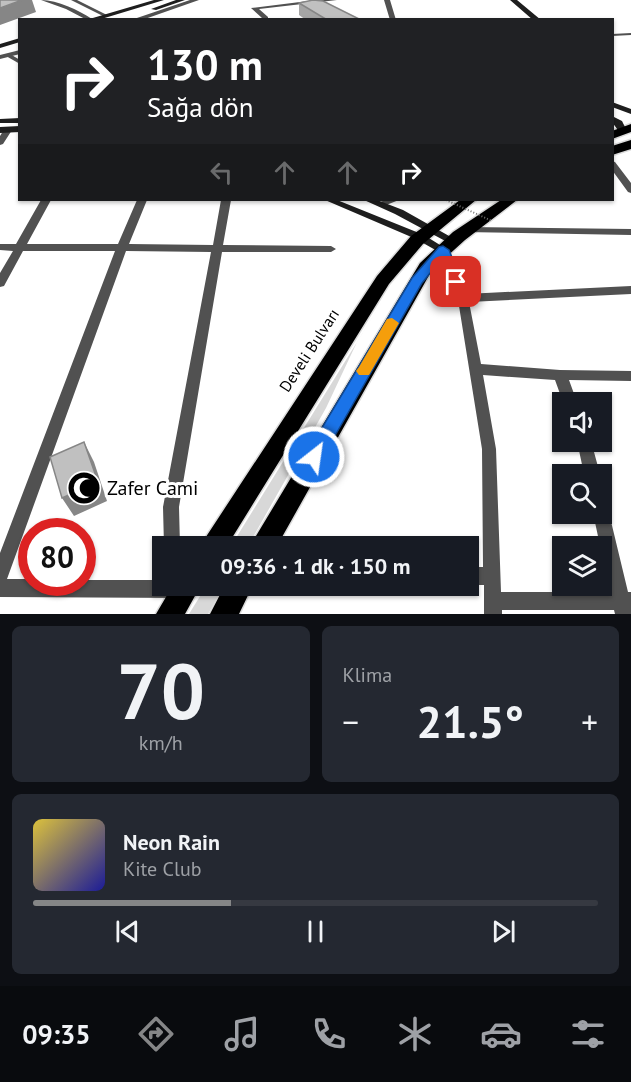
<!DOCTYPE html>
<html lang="tr">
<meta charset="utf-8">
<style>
body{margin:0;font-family:"PT Sans",sans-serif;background:#242831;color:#f1f3f6;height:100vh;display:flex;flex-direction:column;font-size:22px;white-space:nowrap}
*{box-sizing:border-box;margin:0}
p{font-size:20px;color:#9ea1a6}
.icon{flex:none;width:33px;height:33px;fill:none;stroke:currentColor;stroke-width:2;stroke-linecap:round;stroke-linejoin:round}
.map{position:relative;height:614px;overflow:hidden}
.sheet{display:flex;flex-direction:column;gap:12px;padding:12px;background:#0d0f14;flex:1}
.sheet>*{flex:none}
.hud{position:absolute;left:18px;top:18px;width:596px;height:183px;border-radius:0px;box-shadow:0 2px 4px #0004;background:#202124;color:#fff;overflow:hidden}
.tools{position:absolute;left:552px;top:392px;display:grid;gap:12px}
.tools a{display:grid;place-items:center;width:60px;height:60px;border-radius:0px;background:#171b24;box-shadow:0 2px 4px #0004;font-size:30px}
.speed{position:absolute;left:18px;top:518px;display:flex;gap:12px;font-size:30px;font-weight:700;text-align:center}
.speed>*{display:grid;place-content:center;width:78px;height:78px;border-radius:50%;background:#171b24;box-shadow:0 2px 4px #0004;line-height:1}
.speed .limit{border:9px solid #d22;background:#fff;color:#111}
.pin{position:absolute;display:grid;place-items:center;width:51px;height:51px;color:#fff;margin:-26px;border-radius:12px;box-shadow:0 3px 9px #0006}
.me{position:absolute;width:66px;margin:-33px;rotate:30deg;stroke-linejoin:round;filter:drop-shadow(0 0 4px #0008)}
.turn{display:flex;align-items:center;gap:21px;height:126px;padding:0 30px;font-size:27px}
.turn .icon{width:78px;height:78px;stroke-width:2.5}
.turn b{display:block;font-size:42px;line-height:51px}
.lanes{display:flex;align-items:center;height:57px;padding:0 30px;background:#0003;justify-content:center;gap:30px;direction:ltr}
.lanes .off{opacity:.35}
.big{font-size:45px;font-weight:700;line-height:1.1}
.sheet .widget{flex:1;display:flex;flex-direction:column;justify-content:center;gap:9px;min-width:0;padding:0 21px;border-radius:9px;background:#242831}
.sheet .dial{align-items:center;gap:0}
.dial b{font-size:78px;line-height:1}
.song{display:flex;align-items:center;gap:18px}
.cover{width:72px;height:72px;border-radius:9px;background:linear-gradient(135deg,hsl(50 70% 55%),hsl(240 70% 35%))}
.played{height:6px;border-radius:3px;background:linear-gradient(90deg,#858687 35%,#363941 35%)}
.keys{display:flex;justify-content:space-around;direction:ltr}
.heat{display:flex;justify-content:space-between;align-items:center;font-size:33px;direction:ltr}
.sheet .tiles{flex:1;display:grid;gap:12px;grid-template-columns:1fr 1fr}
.widget:last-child{grid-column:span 2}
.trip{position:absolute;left:152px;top:536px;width:327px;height:60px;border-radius:0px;background:#171b24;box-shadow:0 2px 4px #0004;font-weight:700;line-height:60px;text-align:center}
.tabs{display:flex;height:96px;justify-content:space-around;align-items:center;background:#090b0e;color:#9ea1a6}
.tabs .icon{width:42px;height:42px}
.tabs .current{color:#858687}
.tabs b{font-size:27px;color:#f1f3f6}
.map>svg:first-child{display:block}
.green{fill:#d8d8d8}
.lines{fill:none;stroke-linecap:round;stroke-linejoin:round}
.highway-casing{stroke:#dbdbdb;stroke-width:3}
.lane{fill:#515151;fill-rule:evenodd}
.street{fill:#515151;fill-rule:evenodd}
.secondary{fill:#1e1e1e;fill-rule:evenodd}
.highway{fill:#000;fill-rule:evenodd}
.path-bridge{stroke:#737373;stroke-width:2;stroke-dasharray:1 2;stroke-linecap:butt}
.wall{fill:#a5a5a5}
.shaded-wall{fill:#868686}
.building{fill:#c0c0c0;stroke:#868686;stroke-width:1.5}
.route{fill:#1a73e8;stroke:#114b97;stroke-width:1.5}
.slow{fill:#f59e0b}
.labels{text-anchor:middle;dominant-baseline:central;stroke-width:6;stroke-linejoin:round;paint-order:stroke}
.street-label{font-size:16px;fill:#000;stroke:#fff}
.near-poi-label{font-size:20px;fill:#000;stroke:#fff;text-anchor:start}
</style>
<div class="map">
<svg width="631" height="614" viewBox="0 0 631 614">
<rect width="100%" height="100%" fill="#fff"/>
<path class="green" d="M388 292 357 342 326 408 248 546H231Z
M207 585H225L208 614H189Z"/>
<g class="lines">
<defs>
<path id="highway" d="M631 124V132L612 139V131Z
M631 140V149L612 155V146Z
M460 200H476L423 244 389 284 227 546H200L377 276 411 236Z
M501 200H517L465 240 432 270 277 546H250L420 263 453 232Z
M173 585H201L185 614H156Z
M225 585H253L239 614H210Z"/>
</defs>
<use href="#highway" class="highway-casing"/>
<path class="lane" d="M41 0C58 0 78 10 92 19L87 20 66 9Z
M71 0H77L107 15 103 16Z
M631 33V35L612 36V34Z
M6 54H10L20 60V64L6 56Z"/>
<path class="street" d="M190 0H199L142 20H131Z
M316 0H337L259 9 268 17V20H259L262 18 251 8Z
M384 0H390L396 20H390Z
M20 50V54L0 59V55Z
M5 128 12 130 3 144 0 145V136Z
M612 161 615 162 631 183V193L628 192 612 170Z
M41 200H51L27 244H118L137 200H147L129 244 213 245 221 200H231L223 245 331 246 336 249 331 252H222L179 507 180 546H164L163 507 211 252 126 251 7 579H32V582H82V580H162V585H192L194 589 191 595 185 598 0 597V553L115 251H23L4 286 0 287V273L13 251 0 250V244H16Z
M385 200H399L381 207 376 204Z
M467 227 631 229V235L463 232 462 230Z
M443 247 448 250 466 294 631 286V294L469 302 481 364 560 370 631 371V381L569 380 577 402H563L555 380 483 375 496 449 501 592H610L593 513H602V506L607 508 609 513 628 592H631V614H615L614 610H502V614H484V585H468V567H483L482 449 459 306 438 250Z
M577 441H591L600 474H584Z"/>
<path class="secondary" d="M154 0H164L98 20H86Z
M176 0H185L156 10 151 9Z
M510 0H517L541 20H533Z
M20 38V42L0 48V44Z
M612 102 631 109V114L612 107Z
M612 116 622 121 627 131 626 133H620L612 122Z
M20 118V123H0V119Z
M20 126V132L0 133V127Z
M325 200H337L424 235 448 250 443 253 439 252 416 239Z
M364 200H377L403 210 458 241 457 243H449L395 214Z"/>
<use href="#highway" class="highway"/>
<path class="path-bridge" d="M446 200 492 221"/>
</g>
<path class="wall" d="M299 3 361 20H306L299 15Z"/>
<path class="shaded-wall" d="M22 0H32L36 12 0 25V8Z
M84 442 94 462 107 501 74 516 62 498Z"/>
<path class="building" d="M0 0H22L0 8Z
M313 0 323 1 361 20H320L324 18 299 3Z
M84 442 98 482 62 498 50 457Z"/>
<path class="route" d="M443 246 449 250 462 282 460 285H451L441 260 422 283 320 462 314 464 308 462 305 457 308 451 412 278 439 247Z"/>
<path class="slow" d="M392 318 399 323 369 375H359L356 371 359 367 387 319Z"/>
<defs>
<symbol id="mosque-disc" viewBox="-11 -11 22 22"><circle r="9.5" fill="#000" stroke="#fff"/><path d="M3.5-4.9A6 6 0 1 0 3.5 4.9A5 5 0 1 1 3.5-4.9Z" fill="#fff"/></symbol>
</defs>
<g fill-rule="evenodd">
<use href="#mosque-disc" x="65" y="469" width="38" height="38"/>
</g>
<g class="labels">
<g class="street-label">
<text transform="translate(309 350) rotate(-57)">Develi Bulvarı</text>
</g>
<g class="near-poi-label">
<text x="107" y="488">Zafer Cami</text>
</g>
</g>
</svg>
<div class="tools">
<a><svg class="icon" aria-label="sound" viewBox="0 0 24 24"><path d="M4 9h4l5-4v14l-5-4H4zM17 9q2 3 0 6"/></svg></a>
<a><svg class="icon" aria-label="search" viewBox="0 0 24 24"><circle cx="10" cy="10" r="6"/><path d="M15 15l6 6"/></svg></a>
<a><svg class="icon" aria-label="layers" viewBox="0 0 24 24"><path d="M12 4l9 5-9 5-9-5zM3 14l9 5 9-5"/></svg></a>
</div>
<div class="speed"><div class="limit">80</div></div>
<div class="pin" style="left:456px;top:282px;background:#d93025"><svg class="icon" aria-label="arrive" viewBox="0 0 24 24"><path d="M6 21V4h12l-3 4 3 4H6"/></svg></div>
<svg class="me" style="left:314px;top:457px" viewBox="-20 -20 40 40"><circle r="17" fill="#1a73e8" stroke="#fff" stroke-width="3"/><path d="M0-11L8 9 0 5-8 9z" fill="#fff"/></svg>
<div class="trip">09:36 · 1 dk · 150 m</div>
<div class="hud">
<div class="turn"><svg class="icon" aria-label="right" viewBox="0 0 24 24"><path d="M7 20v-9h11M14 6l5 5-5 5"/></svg><div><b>130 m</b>Sağa dön</div></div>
<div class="lanes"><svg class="icon off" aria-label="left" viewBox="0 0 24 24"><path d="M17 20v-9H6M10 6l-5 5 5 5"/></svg><svg class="icon off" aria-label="ahead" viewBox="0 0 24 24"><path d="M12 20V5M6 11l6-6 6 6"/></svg><svg class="icon off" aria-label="ahead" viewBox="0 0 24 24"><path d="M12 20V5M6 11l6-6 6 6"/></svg><svg class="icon" aria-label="right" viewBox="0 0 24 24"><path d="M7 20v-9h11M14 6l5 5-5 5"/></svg></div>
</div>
</div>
<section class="sheet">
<div class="tiles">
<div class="widget dial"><b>70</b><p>km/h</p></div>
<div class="widget"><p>Klima</p>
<div class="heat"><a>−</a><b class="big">21.5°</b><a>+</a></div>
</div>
<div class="widget">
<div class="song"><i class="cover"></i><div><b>Neon Rain</b><p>Kite Club</p></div></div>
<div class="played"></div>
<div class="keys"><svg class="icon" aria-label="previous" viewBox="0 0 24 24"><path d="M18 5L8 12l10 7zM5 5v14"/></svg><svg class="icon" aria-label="pause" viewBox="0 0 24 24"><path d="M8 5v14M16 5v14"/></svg><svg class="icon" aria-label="next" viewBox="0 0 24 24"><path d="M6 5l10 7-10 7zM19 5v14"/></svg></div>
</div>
</div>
</section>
<nav class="tabs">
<b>09:35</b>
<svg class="icon current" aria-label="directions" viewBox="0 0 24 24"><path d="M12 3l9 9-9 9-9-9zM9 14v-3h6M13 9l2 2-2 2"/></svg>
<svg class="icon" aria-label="music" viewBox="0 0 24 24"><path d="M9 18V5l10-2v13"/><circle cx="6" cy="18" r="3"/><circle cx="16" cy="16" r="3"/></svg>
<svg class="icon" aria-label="phone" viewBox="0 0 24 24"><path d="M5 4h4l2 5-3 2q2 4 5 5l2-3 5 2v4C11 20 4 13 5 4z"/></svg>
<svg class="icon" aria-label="climate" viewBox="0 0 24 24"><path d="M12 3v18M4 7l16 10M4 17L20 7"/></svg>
<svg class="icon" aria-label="car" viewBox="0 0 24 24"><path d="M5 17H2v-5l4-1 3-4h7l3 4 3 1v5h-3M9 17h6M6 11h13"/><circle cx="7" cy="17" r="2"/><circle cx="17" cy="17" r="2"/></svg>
<svg class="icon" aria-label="filters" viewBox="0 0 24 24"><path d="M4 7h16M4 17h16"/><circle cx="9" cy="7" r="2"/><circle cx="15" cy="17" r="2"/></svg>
</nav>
